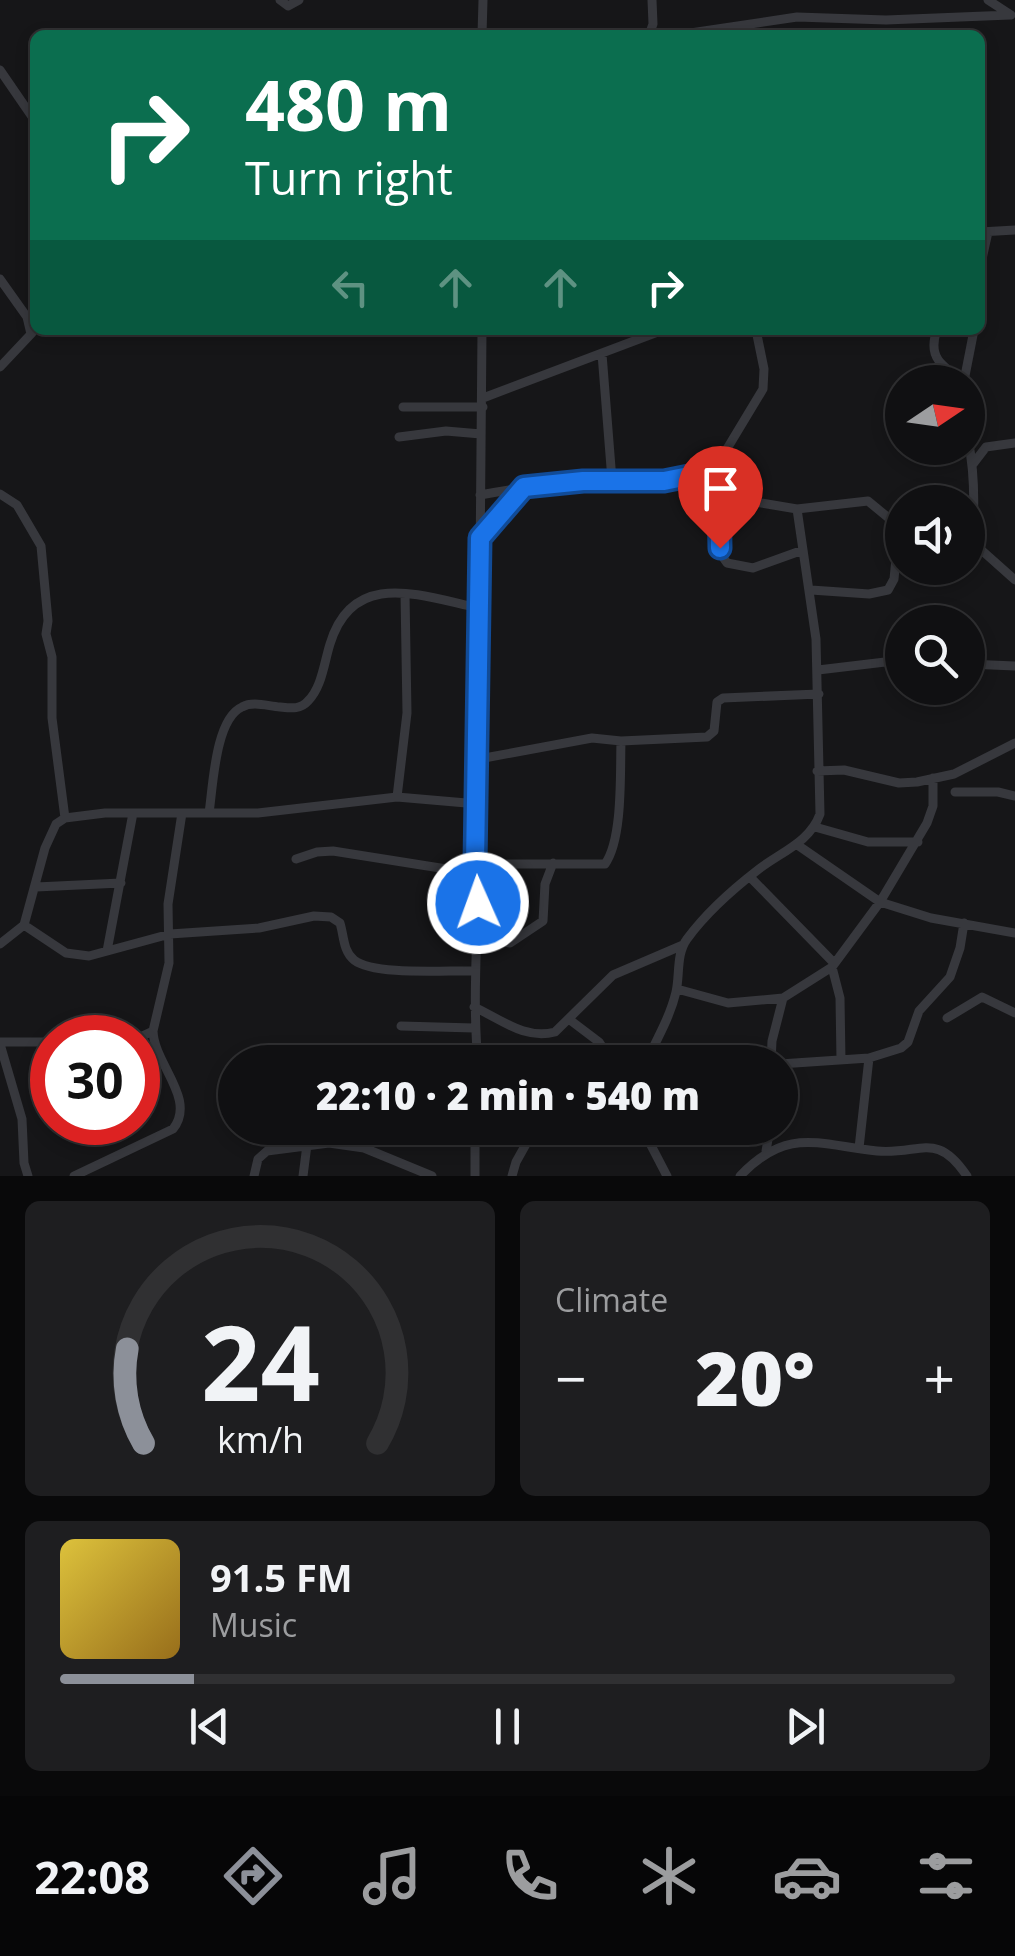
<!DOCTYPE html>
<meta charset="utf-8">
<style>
body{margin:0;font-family:"Open Sans",sans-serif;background:#1e1e20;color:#f1f3f6;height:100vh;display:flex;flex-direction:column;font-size:38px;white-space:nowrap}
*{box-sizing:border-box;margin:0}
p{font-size:32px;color:#9c9d9f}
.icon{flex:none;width:55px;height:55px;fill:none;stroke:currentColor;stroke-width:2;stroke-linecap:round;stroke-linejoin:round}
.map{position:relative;height:1176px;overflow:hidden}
.panel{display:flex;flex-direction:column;gap:25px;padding:25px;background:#09090a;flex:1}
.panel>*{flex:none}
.top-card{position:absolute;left:30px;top:30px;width:955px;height:305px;border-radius:15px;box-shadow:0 5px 15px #0003,0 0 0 2px #303032;background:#0b6e4f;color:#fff;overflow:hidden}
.needle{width:65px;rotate:77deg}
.tools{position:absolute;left:885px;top:365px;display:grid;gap:20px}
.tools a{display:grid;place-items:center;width:100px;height:100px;border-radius:50%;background:#101012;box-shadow:0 5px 15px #0003,0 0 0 2px #303032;font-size:50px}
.speed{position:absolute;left:30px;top:1015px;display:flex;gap:20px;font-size:50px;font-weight:700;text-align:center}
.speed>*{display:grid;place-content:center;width:130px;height:130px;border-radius:50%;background:#101012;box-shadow:0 5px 15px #0003,0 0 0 2px #303032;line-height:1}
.speed .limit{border:15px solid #d22;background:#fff;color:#111}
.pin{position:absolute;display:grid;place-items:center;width:85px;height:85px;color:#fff;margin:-102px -42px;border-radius:50% 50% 50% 0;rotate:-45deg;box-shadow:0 0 10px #0007}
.pin .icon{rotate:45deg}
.me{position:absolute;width:110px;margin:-55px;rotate:358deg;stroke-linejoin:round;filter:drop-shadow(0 0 8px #0008)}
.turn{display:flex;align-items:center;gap:35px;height:210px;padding:0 50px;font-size:45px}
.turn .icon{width:130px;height:130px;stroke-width:2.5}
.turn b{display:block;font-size:70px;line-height:85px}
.lanes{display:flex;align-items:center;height:95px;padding:0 50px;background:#0003;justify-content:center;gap:50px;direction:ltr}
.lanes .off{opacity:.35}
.big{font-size:75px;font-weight:800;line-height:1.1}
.panel .card{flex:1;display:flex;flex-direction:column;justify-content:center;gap:15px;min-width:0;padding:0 35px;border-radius:15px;background:#1e1e20}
.panel .dial{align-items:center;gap:0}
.dial svg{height:260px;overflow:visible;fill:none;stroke:#303032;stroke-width:7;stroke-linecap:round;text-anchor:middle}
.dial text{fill:#f1f3f6;stroke:none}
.song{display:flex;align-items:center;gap:30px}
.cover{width:120px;height:120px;border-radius:15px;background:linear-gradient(135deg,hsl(50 70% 55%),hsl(40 70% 35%))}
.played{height:10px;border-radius:5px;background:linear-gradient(90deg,#8c9099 15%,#303032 15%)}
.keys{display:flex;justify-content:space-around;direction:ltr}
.heat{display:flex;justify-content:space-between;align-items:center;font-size:55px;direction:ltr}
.panel .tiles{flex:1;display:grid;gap:25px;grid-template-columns:1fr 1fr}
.card:last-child{grid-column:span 2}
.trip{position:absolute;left:218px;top:1045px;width:580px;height:100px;border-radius:50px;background:#101012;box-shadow:0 5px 15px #0003,0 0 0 2px #303032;font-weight:800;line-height:100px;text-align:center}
.menu{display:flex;height:160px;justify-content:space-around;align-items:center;background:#060607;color:#9c9d9f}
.menu .icon{width:70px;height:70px}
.menu .on{color:#8c9099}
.menu b{font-size:45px;color:#f1f3f6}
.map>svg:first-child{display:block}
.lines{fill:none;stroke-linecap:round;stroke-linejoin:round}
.minor{stroke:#37383d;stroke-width:9}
.route-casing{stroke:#114b97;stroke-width:25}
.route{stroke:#1a73e8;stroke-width:18}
</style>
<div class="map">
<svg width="1015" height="1176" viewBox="0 0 1015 1176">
<rect width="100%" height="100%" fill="#161618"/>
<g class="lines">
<path class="minor" d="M280 0 288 6 299 0
M988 0 1011 15
M482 35 483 0
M649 35 653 24 652 0
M677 35 797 17 886 20 1010 15
M0 70 35 121
M980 232 1015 230
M980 268 988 232
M0 279 27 317 31 334
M937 330C927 357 942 367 964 380
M602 354 612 480
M0 367 32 333
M964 381 974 330
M483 398 663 330
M403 407H483
M399 437 446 431 481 434
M968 439C975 474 975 506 972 541
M973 464 986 447 1015 443
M709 472C727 504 708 540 727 563L753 568 803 550
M0 494 17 505 41 546 48 621 46 634 52 657V718L65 818
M480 495C514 489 548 483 582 481 622 478 689 493 719 462L763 389 764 369 756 330
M719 496 797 509 868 501 902 529
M480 539 523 487
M969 539 1015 580
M811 590 869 594 888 590 894 579 899 528
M968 664 1015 666
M818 670 902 660
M479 759 592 738 621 741 707 737 714 731 717 702 723 698 819 694
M817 771 844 770 899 783 917 782 954 774 1015 743
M955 792H998L1015 796
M397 797 407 713 405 594
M209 813C213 787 215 719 242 707 253 701 267 706 280 707 290 708 300 710 308 701 322 687 324 663 330 644 353 568 421 596 479 608
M815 827 868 842H918
M796 844 880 902 931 918 1015 933
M296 859 317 852 333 851 478 874
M475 864H605C623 839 620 773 621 741
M750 877 834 963
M36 887 121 883
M24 925 66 953 89 956 170 934 259 928 314 916 331 917 340 923C344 936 343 951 354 960 374 976 448 970 475 971
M478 938 510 943 543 921 545 884 553 863
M0 944 24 925 45 848 56 824 65 818 105 813H258L397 797 478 804
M107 951 133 813
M832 967 840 998 841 1060
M677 989 728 1003 783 998
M474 1007C501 1019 524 1040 555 1032L613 975 683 945
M947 1018 982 997 1015 1013
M570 1020 599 1042 612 1062
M401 1026 474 1028
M138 1038 153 1031
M0 1042H52
M0 1044 22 1119 24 1163 28 1176
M437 1062H446
M478 1062C472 999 478 937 478 874L475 864 478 804 482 330
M646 1062C657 1039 670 1017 676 992 680 975 676 954 687 939 706 913 733 889 759 869 781 852 810 842 820 814L816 639 797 509
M771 1062 772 1041 783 998 832 967 880 902 927 823 933 806V778
M780 1064 869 1058 901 1048 908 1042 919 1011 950 977 960 948 964 923
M280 1128 282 1147
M642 1128 667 1176
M859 1148 869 1058
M766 1151 770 1128
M74 1176 173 1129C197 1099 154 1064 153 1031L169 963 168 904 182 813
M254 1176 258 1159 267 1151 329 1143 364 1148 432 1176
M303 1176 307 1145
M475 1176V1128
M512 1176 516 1162 535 1128
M740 1176C788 1126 818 1145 877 1151 921 1155 936 1130 967 1176"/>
</g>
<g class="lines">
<defs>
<path id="route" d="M478 903 475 864 480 538 524 487 583 481H664L709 472 719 496 720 548"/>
</defs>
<use href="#route" class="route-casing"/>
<use href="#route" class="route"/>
</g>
</svg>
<div class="tools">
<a><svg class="needle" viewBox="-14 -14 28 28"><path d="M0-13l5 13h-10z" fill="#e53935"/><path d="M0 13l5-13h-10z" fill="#9c9d9f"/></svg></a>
<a><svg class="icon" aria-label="sound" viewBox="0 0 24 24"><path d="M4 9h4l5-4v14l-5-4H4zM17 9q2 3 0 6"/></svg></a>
<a><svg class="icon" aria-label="search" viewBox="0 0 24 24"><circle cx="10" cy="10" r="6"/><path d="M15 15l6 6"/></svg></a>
</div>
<div class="speed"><div class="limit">30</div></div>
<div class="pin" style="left:720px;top:548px;background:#d93025"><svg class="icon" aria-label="arrive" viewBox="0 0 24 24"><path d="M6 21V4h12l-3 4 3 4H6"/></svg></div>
<svg class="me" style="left:478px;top:903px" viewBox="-20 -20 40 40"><circle r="17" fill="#1a73e8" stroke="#fff" stroke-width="3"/><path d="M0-11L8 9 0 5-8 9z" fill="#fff"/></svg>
<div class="trip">22:10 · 2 min · 540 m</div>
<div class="top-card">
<div class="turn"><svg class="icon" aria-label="right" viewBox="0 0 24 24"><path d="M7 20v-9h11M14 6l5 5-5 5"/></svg><div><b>480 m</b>Turn right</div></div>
<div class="lanes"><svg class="icon off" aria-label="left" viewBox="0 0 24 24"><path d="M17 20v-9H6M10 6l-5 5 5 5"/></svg><svg class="icon off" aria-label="ahead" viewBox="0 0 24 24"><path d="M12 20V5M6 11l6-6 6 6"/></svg><svg class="icon off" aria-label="ahead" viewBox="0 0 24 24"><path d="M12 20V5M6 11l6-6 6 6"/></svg><svg class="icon" aria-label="right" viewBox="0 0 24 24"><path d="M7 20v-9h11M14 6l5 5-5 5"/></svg></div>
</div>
</div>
<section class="panel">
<div class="tiles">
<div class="card dial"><svg viewBox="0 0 100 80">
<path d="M14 69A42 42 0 1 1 86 69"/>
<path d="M14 69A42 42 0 0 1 9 40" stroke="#8c9099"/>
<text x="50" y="56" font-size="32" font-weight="700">24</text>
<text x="50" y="72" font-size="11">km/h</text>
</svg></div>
<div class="card"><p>Climate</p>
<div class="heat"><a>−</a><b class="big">20°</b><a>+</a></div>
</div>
<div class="card">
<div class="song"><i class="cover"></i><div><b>91.5 FM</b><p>Music</p></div></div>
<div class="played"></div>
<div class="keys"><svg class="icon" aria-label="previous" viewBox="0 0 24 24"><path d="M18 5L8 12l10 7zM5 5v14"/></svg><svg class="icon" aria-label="pause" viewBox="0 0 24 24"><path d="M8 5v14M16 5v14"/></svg><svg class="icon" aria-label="next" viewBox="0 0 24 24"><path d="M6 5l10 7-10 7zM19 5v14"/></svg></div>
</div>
</div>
</section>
<nav class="menu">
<b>22:08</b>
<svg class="icon on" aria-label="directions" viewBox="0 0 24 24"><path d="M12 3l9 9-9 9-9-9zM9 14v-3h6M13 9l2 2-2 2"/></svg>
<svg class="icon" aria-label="music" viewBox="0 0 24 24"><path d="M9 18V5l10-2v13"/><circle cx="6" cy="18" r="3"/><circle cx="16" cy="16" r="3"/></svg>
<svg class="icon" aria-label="phone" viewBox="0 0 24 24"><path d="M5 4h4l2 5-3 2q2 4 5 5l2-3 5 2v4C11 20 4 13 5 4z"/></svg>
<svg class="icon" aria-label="climate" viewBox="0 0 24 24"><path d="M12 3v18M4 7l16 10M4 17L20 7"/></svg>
<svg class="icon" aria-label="car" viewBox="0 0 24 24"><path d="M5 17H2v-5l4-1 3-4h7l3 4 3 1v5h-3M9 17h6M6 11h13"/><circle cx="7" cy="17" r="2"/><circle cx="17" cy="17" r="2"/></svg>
<svg class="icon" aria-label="filters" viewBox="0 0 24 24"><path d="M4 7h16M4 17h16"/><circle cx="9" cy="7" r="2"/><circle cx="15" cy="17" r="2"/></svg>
</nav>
